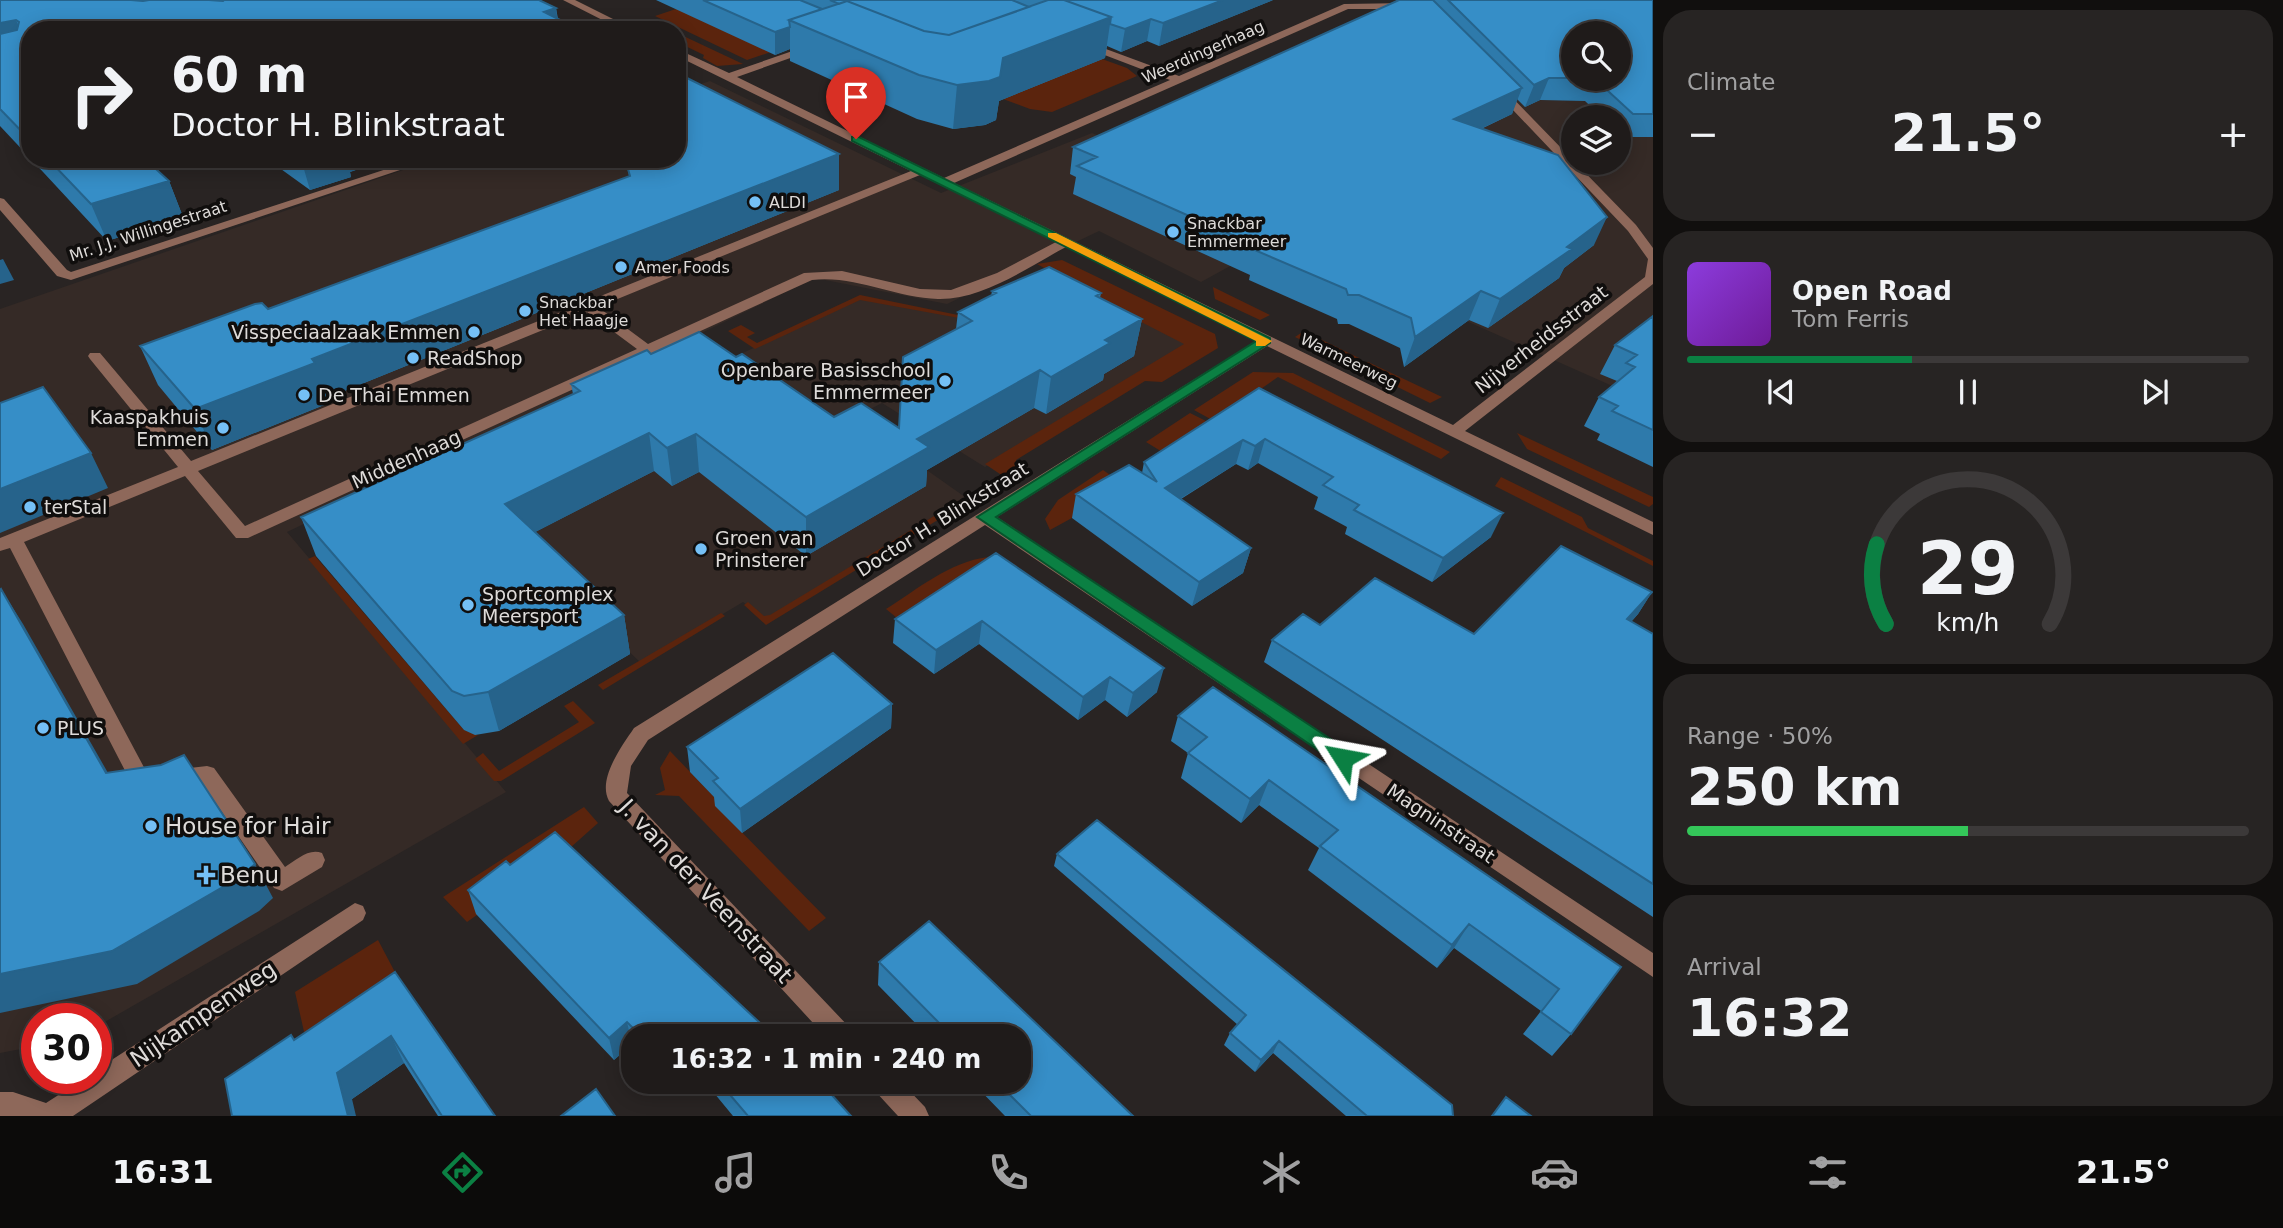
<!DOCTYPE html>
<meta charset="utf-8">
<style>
body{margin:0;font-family:"DejaVu Sans",sans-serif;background:#272423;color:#f1f3f6;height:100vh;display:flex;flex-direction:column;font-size:26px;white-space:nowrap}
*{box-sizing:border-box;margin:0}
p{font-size:23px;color:#a1a1a2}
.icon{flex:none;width:38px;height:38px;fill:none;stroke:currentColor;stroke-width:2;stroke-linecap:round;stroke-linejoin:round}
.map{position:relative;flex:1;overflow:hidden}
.sheet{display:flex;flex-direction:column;gap:10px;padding:10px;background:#110f0e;width:630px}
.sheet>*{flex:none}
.hud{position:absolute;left:21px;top:21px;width:665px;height:147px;border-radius:28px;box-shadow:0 4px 18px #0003,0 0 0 2px #3c3939;background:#1f1b1a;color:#f1f3f6;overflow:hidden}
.controls{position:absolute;left:1561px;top:21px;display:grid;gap:14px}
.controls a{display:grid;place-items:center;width:70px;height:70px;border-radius:50%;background:#1f1b1a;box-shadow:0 4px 18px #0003,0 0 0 2px #3c3939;font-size:35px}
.speed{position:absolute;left:21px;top:1003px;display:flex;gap:14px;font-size:35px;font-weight:700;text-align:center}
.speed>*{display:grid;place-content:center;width:91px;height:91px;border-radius:50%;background:#1f1b1a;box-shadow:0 4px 18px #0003,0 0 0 2px #3c3939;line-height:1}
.speed .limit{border:10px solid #d22;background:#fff;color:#111}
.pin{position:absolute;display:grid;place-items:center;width:60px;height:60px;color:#fff;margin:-72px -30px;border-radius:50% 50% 50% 0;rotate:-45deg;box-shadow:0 0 7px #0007}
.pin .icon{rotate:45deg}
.me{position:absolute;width:77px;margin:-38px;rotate:304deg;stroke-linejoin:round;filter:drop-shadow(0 0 5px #0008)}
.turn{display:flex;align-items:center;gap:24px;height:147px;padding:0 35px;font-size:32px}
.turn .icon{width:91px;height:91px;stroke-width:2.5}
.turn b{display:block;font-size:49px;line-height:60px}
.big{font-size:52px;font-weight:700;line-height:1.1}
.sheet .card{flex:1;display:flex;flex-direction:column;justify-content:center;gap:10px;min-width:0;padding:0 24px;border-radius:28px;background:#272423}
.sheet .dial{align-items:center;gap:0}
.dial svg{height:182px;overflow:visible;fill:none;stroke:#3c3939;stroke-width:7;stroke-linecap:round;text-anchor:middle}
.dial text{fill:#f1f3f6;stroke:none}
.song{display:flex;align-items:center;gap:21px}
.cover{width:84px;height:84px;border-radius:10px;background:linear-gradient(135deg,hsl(270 70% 55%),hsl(280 70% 35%))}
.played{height:7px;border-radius:4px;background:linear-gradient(90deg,#0b8043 40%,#3c3939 40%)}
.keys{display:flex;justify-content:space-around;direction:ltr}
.heat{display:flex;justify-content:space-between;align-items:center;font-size:38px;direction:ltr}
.charge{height:10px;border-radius:5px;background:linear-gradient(90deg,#34c759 50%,#3c3939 0)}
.trip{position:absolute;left:621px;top:1024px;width:410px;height:70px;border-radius:28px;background:#1f1b1a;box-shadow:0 4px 18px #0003,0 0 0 2px #3c3939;font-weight:700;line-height:70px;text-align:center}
.dock{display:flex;height:112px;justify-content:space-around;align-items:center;background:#0c0b0a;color:#a1a1a2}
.dock .icon{width:49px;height:49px}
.dock .current{color:#0b8043}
.dock b{font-size:32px;color:#f1f3f6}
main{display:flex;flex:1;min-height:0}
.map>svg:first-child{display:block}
.built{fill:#352a26;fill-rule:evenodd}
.green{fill:#5b240d}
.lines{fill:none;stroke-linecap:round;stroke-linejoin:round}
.minor{fill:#8e685a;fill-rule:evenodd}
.wall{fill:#2e7aab;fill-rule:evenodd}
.shaded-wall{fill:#26638b}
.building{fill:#368ec7;stroke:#26638b;stroke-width:2}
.route{fill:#0b8043;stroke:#07532c;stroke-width:2}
.slow{fill:#f59e0b}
.poi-dot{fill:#75c0f6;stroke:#100e0d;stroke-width:2.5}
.labels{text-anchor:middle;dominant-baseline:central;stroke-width:7;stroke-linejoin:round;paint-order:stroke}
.far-street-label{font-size:16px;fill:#dedbd9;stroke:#100e0d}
.far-poi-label{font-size:16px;fill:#dedbd9;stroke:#100e0d;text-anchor:start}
.poi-label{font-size:19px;fill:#dedbd9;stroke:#100e0d;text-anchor:start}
.street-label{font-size:19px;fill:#dedbd9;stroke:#100e0d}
.near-poi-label{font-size:23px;fill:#dedbd9;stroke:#100e0d;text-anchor:start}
.near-street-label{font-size:23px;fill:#dedbd9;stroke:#100e0d}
</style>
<main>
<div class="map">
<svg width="1653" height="1116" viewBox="0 0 1653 1116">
<rect width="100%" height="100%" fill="#292423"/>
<path class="built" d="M1653 61V404L1419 300 1305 225 1201 282 1099 231 947 304 815 278 544 409 730 359 862 297 958 316 1051 270 1191 343 985 467 882 403 853 418 965 497 766 620 743 602 641 663 463 492 455 452 287 532 506 792 96 1027V1018H37V1046L0 1053V309L435 159H677V92L710 81 941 193 1092 133 1169 167 1573 79H1619ZM1573 117H1619V163H1573Z"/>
<path class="green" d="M679 8 692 16 761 48 801 42 747 60 655 16Z
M677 33 743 64 717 66 703 58 704 55 677 42Z
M1102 59 1127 68 1137 76 1052 112 1030 109 1003 99Z
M1062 260 1215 334 1218 348 1162 382 1145 381 1016 460 1017 471 1006 478 985 464 1184 344 1050 275 959 318 860 300 755 349 728 331 741 325 755 333 747 337 757 343 860 295 958 315 1046 269 1037 264Z
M1213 287 1270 315 1260 320 1215 299Z
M1304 331 1359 358 1351 364 1295 337Z
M1368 362 1442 397 1430 403 1359 368Z
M1253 372 1293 373 1450 452 1441 459 1278 377 1214 421 1194 410Z
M1190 413 1210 423 1164 453 1146 442Z
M1517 433 1653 497V504L1649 507 1527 449Z
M1103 470 1123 484 1101 502 1050 530 1045 519 1058 500Z
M1501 477 1582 517 1588 528 1653 561V566L1495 486Z
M954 504 959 507 766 625 744 605 748 602 764 616 770 615Z
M315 556 464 730 478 735 463 744 308 559Z
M988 557H997L1016 565 908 627 886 609C918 589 949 562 988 557Z
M721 613 725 616 603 690 598 685Z
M573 701 595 723 501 781H494L475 759 483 753 499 771 579 722 564 706Z
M670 751 720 803 716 806 826 918 809 931 679 796 655 795 665 790 660 768Z
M584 807 598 823 561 856 467 922 443 897Z
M378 940 397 976 310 1058 295 992Z"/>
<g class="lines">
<path class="minor" d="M563 0H575L635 30H622Z
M1344 4 1408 3 1413 6 1408 9H1348L954 183 1453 425 1645 277 1648 259 1628 231 1494 90 1503 88 1636 225 1653 248V284L1465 431 1653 522V535L1267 346 997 517 1653 953V977L985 525 648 740 631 766 627 793 850 1028 853 1036H825L609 801C597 779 622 746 634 728L1256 341 1066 247C1028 267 983 300 938 299 895 298 856 275 812 280L248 538H236L185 476 24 542 147 773 207 766 214 768 285 867C297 860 308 848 322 853L325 860 322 867 282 891 274 888 202 783 141 790 134 788 10 548 0 551V538L178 467 90 359 88 356 90 353H100L191 461 911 171 677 56V49L729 73 807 46H813V50L737 77 944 178 1170 80 1081 46V42H1087L1179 76ZM920 175 1056 242 997 273 951 290 920 289 842 271 804 273 648 344 598 307ZM587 312 637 349 245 526 198 471Z
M408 162 418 164 71 280 57 276 0 210V198L4 199 67 270 71 272Z
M355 903 363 906 366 913 363 920 73 1116H0V1092H13L46 1103 85 1078H96V1070Z
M871 1082H901L925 1107 929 1116H898L875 1091Z"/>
</g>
<path class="wall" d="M0 0H539L556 8 558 19 30 30V158L0 126Z
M656 0H1273L1159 46 1147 41 1121 52 1107 46 1105 58 999 101 996 120 985 125 953 129 917 119 790 61V49L775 55Z
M1365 0H1653V137H1623L1619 133V117H1602L1585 101 1540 100 1525 107 1517 99 1512 114 1481 129 1594 245 1564 268 1559 278 1488 328 1469 320 1404 367 1400 348 1349 324H1338L1337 319 1249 280 1250 275 1073 194 1076 177 1070 174 1073 147 1398 0ZM1573 33 1619 79H1573Z
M31 159H145L169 181 183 217 107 241Z
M267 159H387L350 172 351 177 310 190Z
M626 159H677L839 190 327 398 329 403 212 450 158 385 140 346 268 309 629 176 628 169 637 165Z
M992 291 1101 293 1100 298 1142 319 1134 356 1104 374 1103 380 1046 414 1034 408 927 470 926 486 806 556 699 472 672 486 654 471 535 532 624 615 630 654 499 731 475 735 464 730 316 556 301 517 573 394 571 384 651 354 736 357 834 417 899 428 956 329 958 312 991 296Z
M1653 316V467L1597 440 1600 434 1584 426 1599 397 1615 383 1617 381 1600 374 1615 345Z
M1259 388 1491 537 1432 582 1345 534 1347 527 1314 509 1318 497 1258 463 1248 470 1236 464 1181 499 1251 548 1243 573 1192 606 1072 518 1076 494 1142 473 1144 462Z
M996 553 1157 692 1127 717 1105 700 1078 720 979 644 934 674 893 643 895 619Z
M1652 592 1638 614 1631 622 1653 634V917L1264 662 1272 640 1320 625 1474 634Z
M892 704 891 728 742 833 715 806 714 797 690 772 687 747Z
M1178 716 1621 967 1571 1034 1552 1056 1523 1034 1541 1011 1454 948 1437 968 1308 870 1319 848 1259 805 1241 823 1181 778 1188 753 1171 741Z
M1057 854 1453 1116H1346L1273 1053 1255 1072 1224 1045 1230 1033 1238 1025 1054 866Z
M510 865 774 1036H634V1045L632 1044 614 1060 476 914 468 890Z
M929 921 1133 1116H1005L972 1082H1018V1036H928L878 985 879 962Z
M395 972 495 1116H438L404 1063 352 1099 294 1040Z
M705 1082H820L851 1116H733Z"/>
<path class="shaded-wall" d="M1223 0H1273L1159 46 1163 23Z
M556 8 559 30 544 12Z
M1111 17 1105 58 999 101 996 120 985 125 953 129 957 85 1003 58Z
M1151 19 1147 41 1121 52 1125 29Z
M16 20 29 51 0 59V23Z
M790 27V49L775 55V32Z
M1549 78 1540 100 1525 107 1534 85Z
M1522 88 1512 114 1444 146 1454 119Z
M839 154V190L327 398 329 403 212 450 195 409 312 359Z
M301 159H387L350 172 351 177 310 190Z
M169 181 183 217 107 241 91 204Z
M1607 217 1594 245 1564 268 1559 278 1488 328 1500 299Z
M3 259 14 280 0 284V260Z
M1481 291 1469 320 1404 367 1415 337Z
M1142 319 1134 356 1104 374 1103 380 1046 414 1051 377 1105 340Z
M1040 370 1034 408 927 470 926 486 806 556V517L917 439Z
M649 433 654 471 514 543 505 504Z
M696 434 699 472 672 486 667 448Z
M1265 439 1258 463 1248 470 1255 446Z
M1243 440 1236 464 1159 512 1165 488Z
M91 453 108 488 0 533V489Z
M1503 513 1491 537 1432 582 1443 558Z
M1251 548 1243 573 1192 606 1199 582Z
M1 589 23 624 128 808 106 773Z
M1652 592 1638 614 1613 642 1627 619Z
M624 615 630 654 499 731 488 692Z
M982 621 979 644 934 674 936 650Z
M1164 668 1157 692 1127 717 1133 693Z
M1110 677 1105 700 1078 720 1083 697Z
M892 704 891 728 742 833 740 809Z
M1269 780 1259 805 1241 823 1250 799Z
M255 864 273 898 259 911 137 984 0 1013V974Z
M1469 924 1454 948 1437 968 1452 945Z
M627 1022 632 1044 614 1060 609 1038Z
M391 1036 404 1063 352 1099 356 1116H348L337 1073Z
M1279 1041 1273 1053 1255 1072 1261 1060Z"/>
<path class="building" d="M0 0H131L143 1 149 0H209L223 1 224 0H539L556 8 544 12 580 30H30V140L0 109V34L17 30 19 22 16 20 0 23Z
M703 0H800L822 9 789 20 790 27 775 32Z
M830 0H1012L1029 7 949 35 924 31 847 1 839 4Z
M1048 0H1064L1111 17 1003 58 1000 77 989 81 957 85 919 75 789 20 847 1 924 31 949 35Z
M1064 0H1223L1163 23 1151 19 1125 29 1110 24 1111 17Z
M1399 0H1433L1522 88 1454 119 1558 155 1607 217 1567 247 1572 249 1500 299 1481 291 1415 337 1411 318 1359 295H1348L1346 289 1257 251 1261 248 1077 166 1097 157 1073 147Z
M1448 0H1653V114H1633L1595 79H1619V33H1573V78H1549L1534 85Z
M685 77 839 154 312 359 315 363 195 409 140 346 255 304 262 303 268 309 630 176 628 169 650 161 648 159H677V78L680 79Z
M48 159H145L169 181 91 204Z
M1049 267 1101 293 1096 296 1142 319 1105 340 1110 343 1051 377 1040 370 917 439 929 447 806 517 696 434 667 448 649 433 505 504 624 615 488 692 464 696 452 691 301 517 580 391 571 384 647 350 651 354 699 332 736 357 742 354 834 417 861 403 899 428 903 357 972 321 958 312 996 293 992 291Z
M1653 316V430L1612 411 1618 406 1599 397 1635 367 1626 363 1637 355 1615 345Z
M43 387 91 453 0 489V403Z
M1259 388 1503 513 1443 558 1354 510 1359 505 1323 485 1333 477 1265 439 1255 446 1243 440 1165 488 1251 548 1199 582 1076 494 1129 465 1157 482 1144 462Z
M1561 546 1652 592 1627 619 1653 634V884L1272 640 1303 614 1320 625 1375 578 1474 634Z
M996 553 1164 668 1133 693 1110 677 1083 697 982 621 936 650 895 619Z
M1 589 106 773 161 765 184 755 255 864 240 877 112 951 0 974V590Z
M833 653 892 704 740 809 713 781 718 778 687 747Z
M1213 687 1621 967 1571 1034 1541 1012 1559 989 1469 924 1452 945 1320 846 1338 830 1269 780 1250 799 1188 753 1207 737 1178 716Z
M1097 820 1452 1105 1453 1116H1367L1279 1041 1261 1060 1230 1033 1246 1015 1057 854Z
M555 832 774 1036H641L627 1022 609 1038 468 890 506 861 510 865Z
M929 921 1133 1116H1031L997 1082H1018V1036H952L879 962Z
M395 972 495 1116H442L391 1036 337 1073 348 1116H232L225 1079 291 1035 294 1040Z
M719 1082H820L851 1116H748Z
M596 1089 615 1116H561Z
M1506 1097 1531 1116H1492Z"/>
<path class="route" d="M852 137H859L1270 338V343L996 517 1350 752 1352 758 1350 763 1343 765 1337 763 977 517 1256 341 852 141Z"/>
<path class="slow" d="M1048 233H1056L1272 341 1265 346H1256V341L1048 237Z"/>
<g class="poi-dot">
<circle cx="755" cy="202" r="7"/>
<circle cx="1173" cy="232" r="7"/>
<circle cx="621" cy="267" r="7"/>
<circle cx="525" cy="311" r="7"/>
<circle cx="474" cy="332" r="7"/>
<circle cx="413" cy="358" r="7"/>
<circle cx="945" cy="381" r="7"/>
<circle cx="304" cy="395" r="7"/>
<circle cx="223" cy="428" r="7"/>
<circle cx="30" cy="507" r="7"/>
<circle cx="701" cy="549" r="7"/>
<circle cx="468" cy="605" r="7"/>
<circle cx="43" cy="728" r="7"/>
<circle cx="151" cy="826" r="7"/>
<path d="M202.5 864.5h7v7h7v7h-7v7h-7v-7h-7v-7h7z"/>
</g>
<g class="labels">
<g class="far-street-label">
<text transform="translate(1203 52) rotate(-24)">Weerdingerhaag</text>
<text transform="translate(148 231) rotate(-18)">Mr. J.J. Willingestraat</text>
<text transform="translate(1349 361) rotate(26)">Warmeerweg</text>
</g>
<g class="far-poi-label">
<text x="769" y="202">ALDI</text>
<text x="1187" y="223">Snackbar<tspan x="1187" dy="18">Emmermeer</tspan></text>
<text x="635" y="267">Amer Foods</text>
<text x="539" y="302">Snackbar<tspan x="539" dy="18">Het Haagje</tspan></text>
</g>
<g class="poi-label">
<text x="460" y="332" text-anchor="end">Visspeciaalzaak Emmen</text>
<text x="427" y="358">ReadShop</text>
<text x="931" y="370" text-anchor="end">Openbare Basisschool<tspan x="931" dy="22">Emmermeer</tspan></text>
<text x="318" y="395">De Thai Emmen</text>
<text x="209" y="417" text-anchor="end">Kaaspakhuis<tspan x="209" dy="22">Emmen</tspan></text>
<text x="44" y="507">terStal</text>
<text x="715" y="538">Groen van<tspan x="715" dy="22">Prinsterer</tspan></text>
<text x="482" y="594">Sportcomplex<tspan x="482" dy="22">Meersport</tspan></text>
<text x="57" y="728">PLUS</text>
</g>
<g class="street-label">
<text transform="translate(1541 339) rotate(-38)">Nijverheidsstraat</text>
<text transform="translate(406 459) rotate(-24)">Middenhaag</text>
<text transform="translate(942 519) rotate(-32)">Doctor H. Blinkstraat</text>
<text transform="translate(1441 823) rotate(34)">Magninstraat</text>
</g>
<g class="near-poi-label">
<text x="165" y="826">House for Hair</text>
<text x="220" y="875">Benu</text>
</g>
<g class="near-street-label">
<text transform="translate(706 891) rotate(47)">J. van der Veenstraat</text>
<text transform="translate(203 1014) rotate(-34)">Nijkampenweg</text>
</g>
</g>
</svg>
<div class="controls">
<a><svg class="icon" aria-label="search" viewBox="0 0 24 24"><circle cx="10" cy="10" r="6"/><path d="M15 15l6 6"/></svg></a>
<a><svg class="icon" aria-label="layers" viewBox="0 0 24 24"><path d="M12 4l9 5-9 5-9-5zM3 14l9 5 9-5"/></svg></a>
</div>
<div class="speed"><div class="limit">30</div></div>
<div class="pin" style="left:856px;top:139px;background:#d93025"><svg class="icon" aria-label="arrive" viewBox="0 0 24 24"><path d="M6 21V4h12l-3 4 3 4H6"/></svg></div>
<svg class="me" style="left:1343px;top:758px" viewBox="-20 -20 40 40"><path d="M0-17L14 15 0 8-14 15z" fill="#0b8043" stroke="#fff" stroke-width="4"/></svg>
<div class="trip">16:32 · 1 min · 240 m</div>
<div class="hud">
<div class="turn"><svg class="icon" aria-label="right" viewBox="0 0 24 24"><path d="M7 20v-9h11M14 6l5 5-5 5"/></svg><div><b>60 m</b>Doctor H. Blinkstraat</div></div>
</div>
</div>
<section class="sheet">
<div class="card"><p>Climate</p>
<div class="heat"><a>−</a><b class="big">21.5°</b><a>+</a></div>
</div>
<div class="card">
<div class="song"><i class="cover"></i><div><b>Open Road</b><p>Tom Ferris</p></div></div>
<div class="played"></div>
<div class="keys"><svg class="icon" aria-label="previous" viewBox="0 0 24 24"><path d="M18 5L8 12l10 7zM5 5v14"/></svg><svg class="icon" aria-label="pause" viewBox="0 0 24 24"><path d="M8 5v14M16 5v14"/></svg><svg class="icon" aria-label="next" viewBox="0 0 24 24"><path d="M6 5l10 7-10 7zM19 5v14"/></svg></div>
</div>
<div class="card dial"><svg viewBox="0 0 100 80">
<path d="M14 69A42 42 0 1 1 86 69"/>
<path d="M14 69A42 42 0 0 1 10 34" stroke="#0b8043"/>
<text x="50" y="56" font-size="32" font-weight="700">29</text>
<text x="50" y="72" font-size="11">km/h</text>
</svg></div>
<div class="card"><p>Range · 50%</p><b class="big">250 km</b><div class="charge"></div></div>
<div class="card"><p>Arrival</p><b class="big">16:32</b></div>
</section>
</main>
<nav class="dock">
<b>16:31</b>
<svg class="icon current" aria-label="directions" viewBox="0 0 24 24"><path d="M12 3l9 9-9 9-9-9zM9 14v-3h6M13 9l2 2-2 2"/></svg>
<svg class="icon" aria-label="music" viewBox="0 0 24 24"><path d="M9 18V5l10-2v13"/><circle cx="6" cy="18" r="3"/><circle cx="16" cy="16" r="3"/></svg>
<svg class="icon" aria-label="phone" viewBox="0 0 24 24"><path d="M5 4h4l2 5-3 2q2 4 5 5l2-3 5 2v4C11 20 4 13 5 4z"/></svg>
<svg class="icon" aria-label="climate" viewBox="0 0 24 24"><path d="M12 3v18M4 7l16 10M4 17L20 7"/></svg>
<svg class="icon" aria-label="car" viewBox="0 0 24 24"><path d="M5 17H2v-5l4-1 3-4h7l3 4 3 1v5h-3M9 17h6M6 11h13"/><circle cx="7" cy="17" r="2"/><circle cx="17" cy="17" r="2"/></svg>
<svg class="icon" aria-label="filters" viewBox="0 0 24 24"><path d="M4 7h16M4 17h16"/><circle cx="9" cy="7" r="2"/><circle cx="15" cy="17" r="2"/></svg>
<b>21.5°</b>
</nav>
